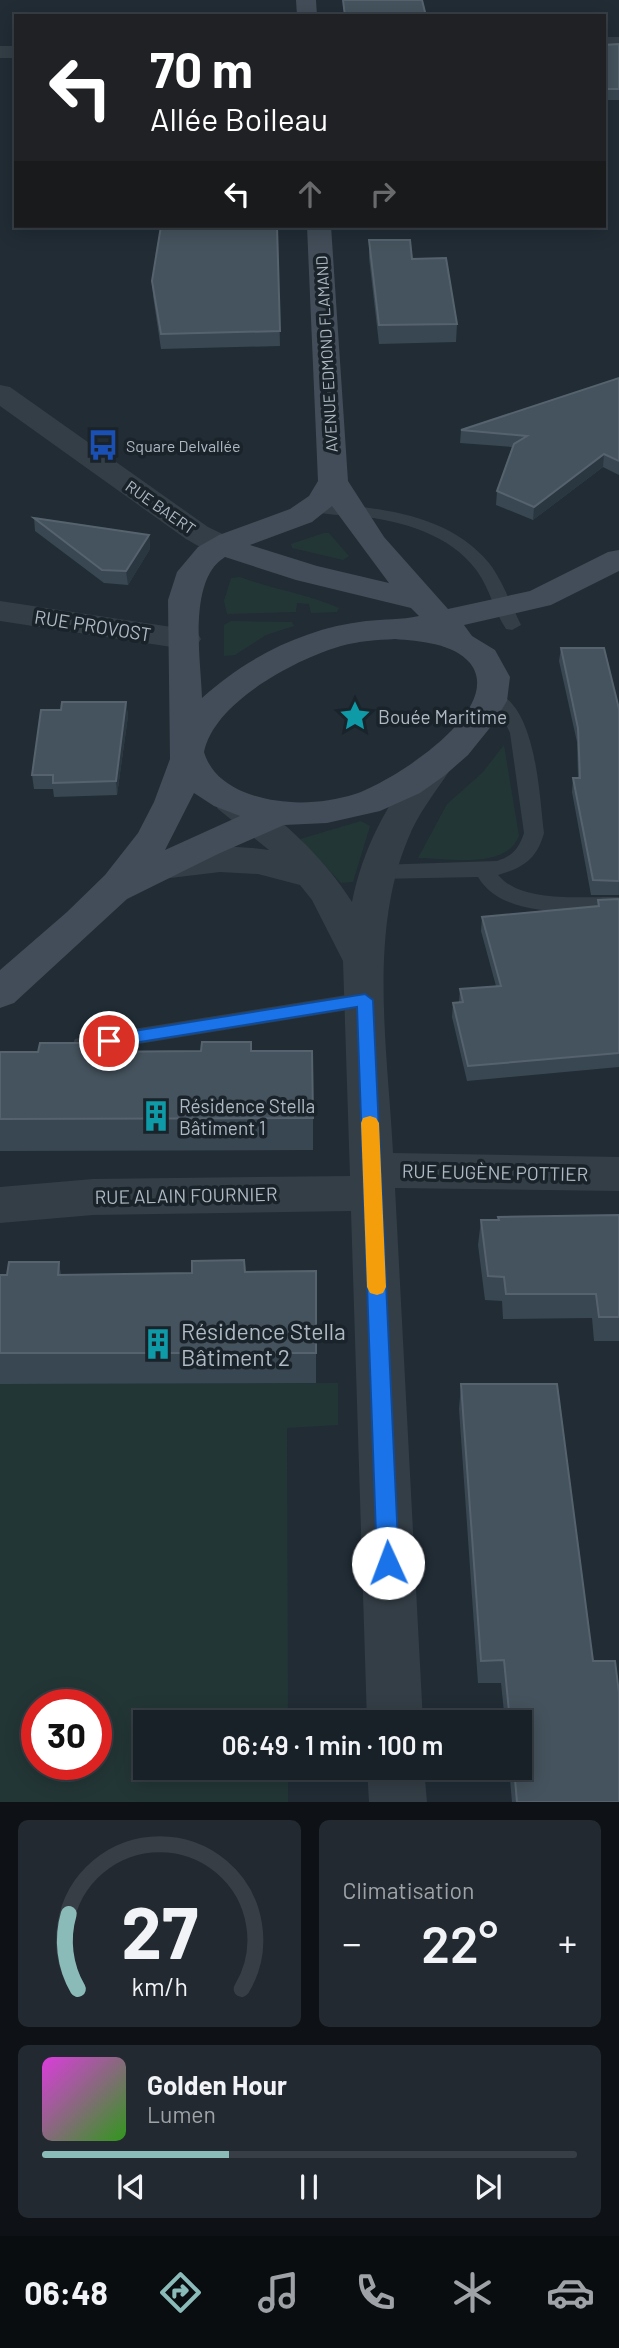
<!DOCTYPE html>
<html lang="fr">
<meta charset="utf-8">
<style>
body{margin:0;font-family:Barlow,sans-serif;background:#222930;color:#f1f3f6;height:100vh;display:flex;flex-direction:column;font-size:26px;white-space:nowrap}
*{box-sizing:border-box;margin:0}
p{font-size:23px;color:#9fa3a8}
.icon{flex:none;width:38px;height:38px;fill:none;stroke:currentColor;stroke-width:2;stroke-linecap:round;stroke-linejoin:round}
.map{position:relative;height:1802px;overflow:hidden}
.panel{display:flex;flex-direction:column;gap:18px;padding:18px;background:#0e1216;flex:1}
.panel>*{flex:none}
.hud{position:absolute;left:14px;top:14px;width:592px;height:214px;border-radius:0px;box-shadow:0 4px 18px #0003,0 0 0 2px #373e45;background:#202124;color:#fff;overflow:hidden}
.speed{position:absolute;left:21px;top:1689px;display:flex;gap:14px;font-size:35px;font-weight:700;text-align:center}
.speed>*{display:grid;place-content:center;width:91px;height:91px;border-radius:50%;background:#192128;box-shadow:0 4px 18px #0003,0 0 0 2px #373e45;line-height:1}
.speed .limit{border:10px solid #d22;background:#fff;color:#111}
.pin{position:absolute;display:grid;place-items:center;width:60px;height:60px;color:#fff;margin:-30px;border:4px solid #fff;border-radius:50%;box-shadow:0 2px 7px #0007}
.me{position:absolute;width:77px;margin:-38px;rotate:358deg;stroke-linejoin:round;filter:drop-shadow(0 0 5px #0008)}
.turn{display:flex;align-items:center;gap:24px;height:147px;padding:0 21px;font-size:32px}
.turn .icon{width:91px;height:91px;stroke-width:2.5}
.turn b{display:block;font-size:49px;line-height:60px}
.lanes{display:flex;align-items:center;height:66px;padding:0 21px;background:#0003;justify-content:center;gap:35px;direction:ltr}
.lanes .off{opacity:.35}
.big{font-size:52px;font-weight:600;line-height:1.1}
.panel .widget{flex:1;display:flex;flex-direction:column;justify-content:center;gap:10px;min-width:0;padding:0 24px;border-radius:10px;background:#222930}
.panel .dial{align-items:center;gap:0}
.dial svg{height:182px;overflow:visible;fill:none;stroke:#373e45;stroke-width:7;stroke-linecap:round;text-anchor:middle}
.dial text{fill:#f1f3f6;stroke:none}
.song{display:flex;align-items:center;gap:21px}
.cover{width:84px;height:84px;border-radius:10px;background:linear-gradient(135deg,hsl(300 70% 55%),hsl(110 70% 35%))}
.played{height:7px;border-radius:4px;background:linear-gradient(90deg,#8bbbb9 35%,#373e45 35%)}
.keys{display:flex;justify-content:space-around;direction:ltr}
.heat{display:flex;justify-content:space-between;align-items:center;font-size:38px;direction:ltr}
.panel .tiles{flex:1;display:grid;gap:18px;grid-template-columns:1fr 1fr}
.widget:last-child{grid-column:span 2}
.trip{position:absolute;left:133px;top:1710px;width:399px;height:70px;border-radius:0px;background:#192128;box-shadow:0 4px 18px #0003,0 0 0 2px #373e45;font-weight:600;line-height:70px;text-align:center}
.dock{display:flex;height:112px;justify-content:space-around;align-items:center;background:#0a0d10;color:#9fa3a8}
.dock .icon{width:49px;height:49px}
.dock .selected{color:#8bbbb9}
.dock b{font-size:32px;color:#f1f3f6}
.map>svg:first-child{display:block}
.green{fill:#233636;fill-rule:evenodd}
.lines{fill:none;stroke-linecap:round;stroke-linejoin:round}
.lane{fill:#343e46;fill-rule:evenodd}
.street{fill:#343e46;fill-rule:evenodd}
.secondary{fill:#424d59;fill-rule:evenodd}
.wall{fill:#394752}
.shaded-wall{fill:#2a3741}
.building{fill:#45535e;stroke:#56636e;stroke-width:2}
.route{fill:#1a73e8;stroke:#114b97;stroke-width:2}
.slow{fill:#f59e0b}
.labels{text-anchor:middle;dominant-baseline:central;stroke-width:7;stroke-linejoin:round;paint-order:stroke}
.far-street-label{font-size:16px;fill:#aeb9c3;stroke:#1a232a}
.far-poi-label{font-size:16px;fill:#aeb9c3;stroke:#1a232a;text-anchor:start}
.street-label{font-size:19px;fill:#aeb9c3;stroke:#1a232a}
.poi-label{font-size:19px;fill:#aeb9c3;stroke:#1a232a;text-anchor:start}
.near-poi-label{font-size:23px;fill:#aeb9c3;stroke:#1a232a;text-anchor:start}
</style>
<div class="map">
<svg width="619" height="1802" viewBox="0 0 619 1802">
<rect width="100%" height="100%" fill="#212c35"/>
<path class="green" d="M324 533H329L349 556 343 560 292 548 291 544Z
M240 577C272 589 307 594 339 608L337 612 311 613 309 604 297 603 296 612 227 614 224 601 231 578Z
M231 621 292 622 294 626 266 635 235 655 224 656V625Z
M504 745 519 836C506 870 448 858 418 858L447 804 482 773Z
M361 821 370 826 353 882 341 883 300 839Z
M338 1383V1425L287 1428 288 1722H145V1768H288V1802H0V1384ZM37 1704H96V1764H37Z"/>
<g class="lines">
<path class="lane" d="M316 503C376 507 448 513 489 563 503 581 511 605 521 625L512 630 506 629C494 611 490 589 477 571 450 534 402 521 358 516 343 515 326 515 310 511L308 508 310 505Z
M491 690C537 702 539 795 544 833 537 859 523 868 498 875L499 876C523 904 585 896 619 897V911C576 911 504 920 478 877L377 879 370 877 367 872 370 867 377 865 497 861C513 856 519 848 524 833L510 733 504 720 482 696Z
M365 992 373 994 376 1000 373 1006 83 1053 75 1051 72 1045 75 1039 83 1037Z"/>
<path class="street" d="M604 37H619V49H604Z
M0 46H16V58H0Z
M0 385 10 387 208 527 233 539 237 546 233 553C215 557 202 548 186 539L0 406Z
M0 601 185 629 197 632 201 639 197 646 185 649 0 621Z
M432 759 445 762 450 770C435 793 418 813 408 839 368 934 388 1052 393 1153L619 1157V1191L395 1188 423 1722H367L351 1211 93 1215 0 1223V1187L93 1179 350 1176 343 961 312 900 300 885 258 874 220 872 162 879 149 875 143 866 149 857C188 846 229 844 269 850L218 809 213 801 218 793 231 789 244 793C287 824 323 857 352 902 363 848 386 806 419 762Z
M367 1768H424L427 1802H369Z"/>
<path class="secondary" d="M296 0H316L317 16H297Z
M307 226H331L348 481 384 537 448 609 530 591 608 552 619 550V571L551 605 464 625 472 636 495 650 510 677 507 701 493 724 468 755 444 776 420 793 380 811 327 823 284 825 218 854 127 899 14 1003 0 1008V970L67 912 105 875 138 833 154 802 170 759 168 600 177 572 198 547 219 535 290 509 309 496 318 481ZM332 506 389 583 317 566 250 545 312 522ZM225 557 296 580 411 608 419 616C401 620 384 619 366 621 305 628 247 657 202 698 201 660 187 580 225 557ZM395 639C419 641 453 643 470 663 507 710 390 783 355 794 320 805 278 806 244 792 225 784 210 772 204 752 214 702 296 659 341 646 359 641 377 640 395 639ZM194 793 214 806 240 816 165 850Z"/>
</g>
<path class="wall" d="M619 44V100H604V45Z
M277 226 280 346 161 349 153 296 152 281Z
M369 240 412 259 457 324 456 342 379 344 369 258Z
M619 378V475L603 467 533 520 496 505 497 491 512 447 460 443 461 430Z
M34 518 149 535 150 549 128 585 104 583 35 531Z
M561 648 619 709V895H591L572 792 573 778H578L577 742 559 661Z
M126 702 128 716 117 795 54 797 53 789H34L32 775 61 710Z
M619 899V1067L467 1081 452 1017 453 1003 459 1002 460 989 496 986 481 931 482 917 597 906 598 900Z
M251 1051 313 1118V1150L0 1151V1052Z
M619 1215V1341H594L592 1318 503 1319 502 1301 485 1300 478 1245 481 1220H498V1217Z
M59 1262 61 1275 316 1271V1383L0 1384V1275H7Z
M461 1384 593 1661 619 1802H512L509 1768H520V1722H505L501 1683H478L459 1409Z"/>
<path class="shaded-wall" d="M604 454 603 467 533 520 534 507Z
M149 535 150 549 128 585 126 571Z
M126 702 128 716 117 795 116 781Z"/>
<path class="building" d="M343 0H422L426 16H345Z
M619 44V89H604V45Z
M161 226H277L280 331 161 334 152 281Z
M369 240H410L412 259 446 258 457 324 379 325Z
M619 378V461L604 454 534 507 497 491 514 444 527 436 461 430Z
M34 518 149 535 126 571 102 570Z
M561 648H604L619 709V881L593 880 573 778H580L578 728Z
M62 702H126L116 781 53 783V775H32L41 710H61Z
M619 899V1053L468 1066 453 1003 463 1002 460 989 501 986 482 917 599 906 598 900Z
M202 1042H251V1051H312L313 1118 0 1119V1052H38L40 1043H88L87 1052 201 1051Z
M619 1215V1317H599L596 1294H506L504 1277 488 1276 481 1220H499L498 1217Z
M244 1260 245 1272 316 1271V1353H0V1275H7L9 1262H59L58 1275 192 1273V1261Z
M461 1384H557L593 1661H615L619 1693V1802H517L514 1768H520V1722H510L504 1660 481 1661Z"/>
<path class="route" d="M365 994 373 1000 399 1563 396 1570 388 1573 380 1570 377 1563 357 1007 109 1047 103 1045 100 1041 103 1036 109 1035Z"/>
<path class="slow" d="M370 1116 376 1118 379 1123 386 1287 383 1293 377 1295 370 1293 367 1287 361 1123 363 1118Z"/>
<defs>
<symbol id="bus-bare" viewBox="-9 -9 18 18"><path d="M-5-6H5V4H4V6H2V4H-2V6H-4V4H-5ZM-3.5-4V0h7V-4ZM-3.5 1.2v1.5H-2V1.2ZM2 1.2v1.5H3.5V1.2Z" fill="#1a4fb4" stroke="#1a232a" stroke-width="2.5" paint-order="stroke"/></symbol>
<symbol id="sight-bare" viewBox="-9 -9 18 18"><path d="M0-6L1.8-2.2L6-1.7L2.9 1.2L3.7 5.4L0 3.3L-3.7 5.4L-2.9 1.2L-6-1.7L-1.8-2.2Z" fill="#0f9aa8" stroke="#1a232a" stroke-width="2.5" paint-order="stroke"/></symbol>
<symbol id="building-bare" viewBox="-9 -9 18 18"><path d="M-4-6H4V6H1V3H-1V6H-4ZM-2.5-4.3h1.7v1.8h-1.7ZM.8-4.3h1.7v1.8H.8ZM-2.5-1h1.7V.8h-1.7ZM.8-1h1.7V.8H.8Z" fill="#0f9aa8" stroke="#1a232a" stroke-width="2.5" paint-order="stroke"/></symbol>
</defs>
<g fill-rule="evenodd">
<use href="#bus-bare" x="81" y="423" width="44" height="44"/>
<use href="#sight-bare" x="333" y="694" width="44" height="44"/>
<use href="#building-bare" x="134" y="1094" width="44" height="44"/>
<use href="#building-bare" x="136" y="1322" width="44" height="44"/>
</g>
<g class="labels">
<g class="far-street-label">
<text transform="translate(326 354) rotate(-93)">AVENUE EDMOND FLAMAND</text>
<text transform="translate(161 507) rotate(35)">RUE BAERT</text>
</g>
<g class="far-poi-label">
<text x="126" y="445">Square Delvallée</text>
</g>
<g class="street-label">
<text transform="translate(93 625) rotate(9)">RUE PROVOST</text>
<text transform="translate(495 1172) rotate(1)">RUE EUGÈNE POTTIER</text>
<text transform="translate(186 1195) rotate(-1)">RUE ALAIN FOURNIER</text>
</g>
<g class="poi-label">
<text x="378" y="716">Bouée Maritime</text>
<text x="179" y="1105">Résidence Stella<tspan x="179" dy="22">Bâtiment 1</tspan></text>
</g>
<g class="near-poi-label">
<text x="181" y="1331">Résidence Stella<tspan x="181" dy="26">Bâtiment 2</tspan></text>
</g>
</g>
</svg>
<div class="speed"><div class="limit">30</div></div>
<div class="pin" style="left:109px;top:1041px;background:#d93025"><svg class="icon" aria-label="arrive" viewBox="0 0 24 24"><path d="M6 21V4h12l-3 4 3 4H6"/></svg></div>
<svg class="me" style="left:388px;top:1563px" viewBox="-20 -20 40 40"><circle r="19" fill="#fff"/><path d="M0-13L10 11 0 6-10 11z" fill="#1a73e8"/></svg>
<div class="trip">06:49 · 1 min · 100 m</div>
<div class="hud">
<div class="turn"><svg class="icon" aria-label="left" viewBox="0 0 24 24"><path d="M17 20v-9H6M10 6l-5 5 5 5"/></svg><div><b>70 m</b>Allée Boileau</div></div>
<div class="lanes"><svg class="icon" aria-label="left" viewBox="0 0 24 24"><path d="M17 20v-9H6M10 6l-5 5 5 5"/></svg><svg class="icon off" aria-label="ahead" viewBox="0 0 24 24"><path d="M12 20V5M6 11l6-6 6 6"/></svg><svg class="icon off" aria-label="right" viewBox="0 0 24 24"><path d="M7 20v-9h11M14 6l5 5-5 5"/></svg></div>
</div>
</div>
<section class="panel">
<div class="tiles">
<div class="widget dial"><svg viewBox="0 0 100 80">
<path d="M14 69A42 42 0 1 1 86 69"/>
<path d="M14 69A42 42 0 0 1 10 36" stroke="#8bbbb9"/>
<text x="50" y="56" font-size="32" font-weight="700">27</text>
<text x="50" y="72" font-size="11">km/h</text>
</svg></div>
<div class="widget"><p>Climatisation</p>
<div class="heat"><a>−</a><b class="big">22°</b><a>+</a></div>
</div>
<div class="widget">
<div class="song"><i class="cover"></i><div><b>Golden Hour</b><p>Lumen</p></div></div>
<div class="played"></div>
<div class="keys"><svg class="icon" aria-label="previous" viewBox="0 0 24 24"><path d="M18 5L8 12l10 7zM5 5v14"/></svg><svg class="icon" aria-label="pause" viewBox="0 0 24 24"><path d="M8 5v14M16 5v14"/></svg><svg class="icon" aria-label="next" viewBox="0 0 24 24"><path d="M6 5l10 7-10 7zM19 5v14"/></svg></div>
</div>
</div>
</section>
<nav class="dock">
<b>06:48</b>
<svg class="icon selected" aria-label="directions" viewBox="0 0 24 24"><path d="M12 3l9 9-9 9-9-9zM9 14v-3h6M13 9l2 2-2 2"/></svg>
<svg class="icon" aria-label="music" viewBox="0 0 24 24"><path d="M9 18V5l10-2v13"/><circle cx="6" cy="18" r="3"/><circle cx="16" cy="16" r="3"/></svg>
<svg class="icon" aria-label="phone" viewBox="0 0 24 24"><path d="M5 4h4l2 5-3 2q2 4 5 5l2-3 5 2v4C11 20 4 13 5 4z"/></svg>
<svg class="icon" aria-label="climate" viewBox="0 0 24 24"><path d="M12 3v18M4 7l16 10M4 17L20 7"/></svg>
<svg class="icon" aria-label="car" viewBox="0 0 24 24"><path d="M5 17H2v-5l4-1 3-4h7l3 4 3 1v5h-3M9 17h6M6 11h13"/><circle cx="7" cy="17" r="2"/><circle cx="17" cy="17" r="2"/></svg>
</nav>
